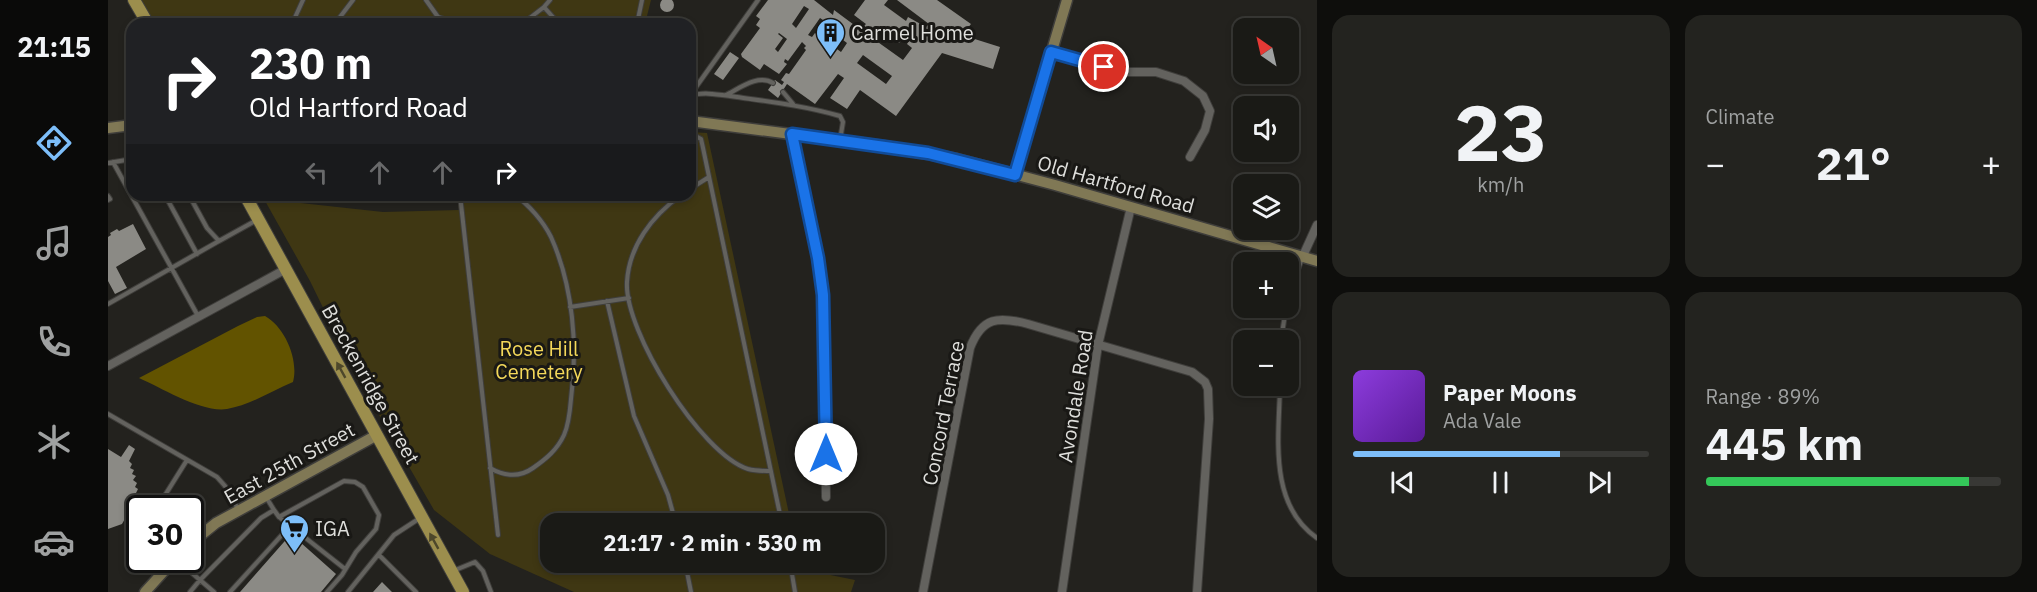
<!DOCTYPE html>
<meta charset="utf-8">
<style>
body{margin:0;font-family:"IBM Plex Sans",sans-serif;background:#23231f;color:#f1f3f6;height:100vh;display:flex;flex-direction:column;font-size:22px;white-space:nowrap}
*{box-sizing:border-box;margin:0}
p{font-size:20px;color:#9fa1a1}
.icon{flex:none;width:33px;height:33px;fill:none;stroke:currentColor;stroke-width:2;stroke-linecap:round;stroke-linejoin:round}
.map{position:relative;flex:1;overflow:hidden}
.sheet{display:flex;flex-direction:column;gap:15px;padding:15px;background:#0e0e0c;width:720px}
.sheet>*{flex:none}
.banner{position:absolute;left:18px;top:18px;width:570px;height:183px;border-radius:18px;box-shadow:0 3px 9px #0003,0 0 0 2px #383835;background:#202124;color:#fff;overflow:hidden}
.needle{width:39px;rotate:326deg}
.controls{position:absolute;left:1125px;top:18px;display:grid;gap:12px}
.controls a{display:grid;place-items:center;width:66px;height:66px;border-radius:12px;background:#1a1a16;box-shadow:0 3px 9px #0003,0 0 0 2px #383835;font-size:30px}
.speed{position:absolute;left:18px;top:495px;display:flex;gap:12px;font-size:30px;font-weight:700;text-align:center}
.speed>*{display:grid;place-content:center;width:78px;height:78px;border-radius:50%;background:#1a1a16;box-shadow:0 3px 9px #0003,0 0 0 2px #383835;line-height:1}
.speed .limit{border:3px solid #111;border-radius:9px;background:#fff;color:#111}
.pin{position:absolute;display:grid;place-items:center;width:51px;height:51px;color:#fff;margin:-26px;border:3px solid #fff;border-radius:50%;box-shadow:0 2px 6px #0007}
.me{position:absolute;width:66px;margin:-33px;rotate:0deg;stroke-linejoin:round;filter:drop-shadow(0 0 4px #0008)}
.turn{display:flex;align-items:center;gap:21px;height:126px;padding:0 24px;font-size:27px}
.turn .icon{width:78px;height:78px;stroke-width:2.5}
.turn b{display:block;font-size:42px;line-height:51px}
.lanes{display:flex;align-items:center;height:57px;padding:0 24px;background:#0003;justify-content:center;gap:30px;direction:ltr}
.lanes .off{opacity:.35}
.big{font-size:45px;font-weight:700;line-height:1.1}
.sheet .tile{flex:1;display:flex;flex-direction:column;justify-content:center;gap:9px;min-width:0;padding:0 21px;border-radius:18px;background:#23231f}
.sheet .dial{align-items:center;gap:0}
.dial b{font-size:78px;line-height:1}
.song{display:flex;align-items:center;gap:18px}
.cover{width:72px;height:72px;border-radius:9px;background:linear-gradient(135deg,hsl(270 70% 55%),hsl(270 70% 35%))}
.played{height:6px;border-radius:3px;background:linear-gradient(90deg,#7dbef9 70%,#383835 70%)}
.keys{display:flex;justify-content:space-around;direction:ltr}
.heat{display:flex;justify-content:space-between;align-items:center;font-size:33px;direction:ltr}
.charge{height:9px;border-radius:4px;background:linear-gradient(90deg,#34c759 89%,#383835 0)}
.sheet .tiles{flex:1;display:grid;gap:15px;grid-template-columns:repeat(2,1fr)}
.trip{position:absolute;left:432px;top:513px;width:345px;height:60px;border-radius:18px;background:#1a1a16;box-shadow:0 3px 9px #0003,0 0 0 2px #383835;font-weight:700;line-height:60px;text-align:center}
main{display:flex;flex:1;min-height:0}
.tab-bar{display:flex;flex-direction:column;width:108px;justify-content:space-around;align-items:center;background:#0a0a09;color:#9fa1a1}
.tab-bar .icon{width:42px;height:42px}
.tab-bar .on{color:#7dbef9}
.tab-bar b{font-size:27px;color:#f1f3f6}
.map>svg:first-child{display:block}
.green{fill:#3f3713}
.water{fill:#625300}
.building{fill:#8b8a85;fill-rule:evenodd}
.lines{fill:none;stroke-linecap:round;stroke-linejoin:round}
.lane-casing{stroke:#3f3e3b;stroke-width:6}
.street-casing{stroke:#3f3e3b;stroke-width:10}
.secondary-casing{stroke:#3f3e3b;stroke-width:13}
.primary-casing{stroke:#3f3e3b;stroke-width:14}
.lane{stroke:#63625e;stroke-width:4}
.street{stroke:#63625e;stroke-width:8}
.secondary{stroke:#807855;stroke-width:10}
.primary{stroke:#9c8e4d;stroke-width:12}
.oneway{fill:#4d472b}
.route-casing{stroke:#114b97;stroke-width:15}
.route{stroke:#1a73e8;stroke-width:10}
.labels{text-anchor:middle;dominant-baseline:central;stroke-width:6;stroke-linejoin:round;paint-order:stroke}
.poi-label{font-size:20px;fill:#dfdfdc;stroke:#191815;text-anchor:start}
.street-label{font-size:20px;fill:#dfdfdc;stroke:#191815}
.park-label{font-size:20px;fill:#f4d85a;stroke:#191815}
</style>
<main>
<nav class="tab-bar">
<b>21:15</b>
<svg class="icon on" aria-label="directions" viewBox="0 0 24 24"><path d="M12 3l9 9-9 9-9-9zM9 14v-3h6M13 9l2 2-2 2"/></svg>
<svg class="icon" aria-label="music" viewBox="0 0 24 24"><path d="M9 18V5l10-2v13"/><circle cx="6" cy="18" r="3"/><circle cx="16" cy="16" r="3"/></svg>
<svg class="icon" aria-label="phone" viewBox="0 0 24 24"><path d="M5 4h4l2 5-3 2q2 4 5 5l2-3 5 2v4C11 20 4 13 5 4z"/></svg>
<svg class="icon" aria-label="climate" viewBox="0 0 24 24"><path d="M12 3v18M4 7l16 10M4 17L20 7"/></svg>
<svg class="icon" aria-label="car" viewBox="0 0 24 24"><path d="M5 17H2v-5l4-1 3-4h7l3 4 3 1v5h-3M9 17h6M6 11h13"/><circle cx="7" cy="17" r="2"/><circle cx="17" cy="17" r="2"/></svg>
</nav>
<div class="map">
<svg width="1209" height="592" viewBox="0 0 1209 592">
<rect width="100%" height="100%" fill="#23221e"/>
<path class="green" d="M26 0H543L537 24H40Z
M582 132 599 133 683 523 442 524V562L692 563 693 569 747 580 743 592H466L382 554 326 510 248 375 202 281 156 199 275 212 351 210 349 195H582Z"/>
<path class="water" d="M157 316C177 327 191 360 185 382 164 391 142 405 119 409 94 413 54 388 31 378L130 326 149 317Z"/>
<path class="building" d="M552 5a7 7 0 1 1 14 0a7 7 0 1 1-14 0Z
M660 0H706L725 15 726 10 757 33 759 30 755 27 758 24 746 15 757 0H780L776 5 798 21 800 17 818 27 821 24 789 0H829L863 24 854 35 892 47 885 69 834 53 788 116 752 90 739 109 722 98 736 78 730 74 707 104 679 84 670 98 660 90 667 80 674 85 676 82 673 80 678 73 681 74 698 50 696 48 698 46 694 42 680 61 677 59 676 62 679 64 671 74 656 64 652 70 634 57 633 54 652 28 648 25 652 19 648 16ZM696 6 701 9 688 28 684 24ZM712 18 718 22 715 25 739 43 733 52 707 33 704 37 700 35ZM767 26 791 43 797 36 802 39 799 44 804 48 795 60 760 35 762 32 764 33ZM671 33 679 39 670 52 667 49 675 38 670 34ZM755 55 784 76 778 84 749 63Z
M622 52 631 58 615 80 606 74Z
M25 224 38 249 8 267 19 288 7 294 0 281V237L3 235 2 233 9 229 11 231Z
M21 445 27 449 21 461 24 464 22 468 26 470 24 474 28 476 25 480 29 483 27 487 30 489 28 493 31 494 14 524 0 529V449L13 457Z
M183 534 228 574 213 592H132Z
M274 582 284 592H265Z"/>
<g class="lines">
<defs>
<path id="lane" d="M318 0 330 17 352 24
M436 7 451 24
M184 24 195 0
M214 24 229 21 245 0
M414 24 436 7 442 0
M529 24 534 0
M675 92 685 104
M583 94 650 0
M618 95C632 88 650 74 665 83
M582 96C596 91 613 95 629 97 664 102 697 106 732 116L735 122 732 140
M582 133 593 139 595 148 674 524
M5 162 90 316
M0 163 24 159
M582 189 601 177
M57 195 89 254
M81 195 99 228 111 241 149 220
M352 195 390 535
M573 195C544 216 521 246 519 282 516 331 593 454 640 469 648 471 655 471 663 471
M0 196 2 199 0 200
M1180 298 1194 258
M499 301 526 416 560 495 568 524
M0 304 111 241
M462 307 521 298
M1173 340 1178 308
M1172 386C1171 437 1160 504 1209 538
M0 414 109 477 117 486 130 509
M382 468C396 476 411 478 425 468 438 459 449 450 456 435 461 424 462 411 463 399 470 346 465 286 443 237 435 221 421 205 407 195
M49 508 79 460
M166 510 171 517 236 481 247 482 255 487 271 515 268 529 248 552 234 575 219 592
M171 517 237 569
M271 555 308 592
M69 560 92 580 153 518 166 510 158 497
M577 562 583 592
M682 562 687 592
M345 571 367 562 375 571 383 592
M82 592 92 580 106 592
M122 592 182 526
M240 592 286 535 312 518"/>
<path id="street" d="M943 52 1013 72H1048L1076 81 1095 96 1102 111 1097 130 1082 157
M684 134 710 258 715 295 718 497
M1194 258 1209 225
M0 366 178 269
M815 592 862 348C874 317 890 316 920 324L1084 372 1097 382 1100 389 1101 419 1089 592
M954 592 990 345 1023 207"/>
<path id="secondary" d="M582 121 775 146 849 159 947 185 1209 261
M0 128 24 125
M907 175 959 0
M82 544 108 523 269 435
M37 592 66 560"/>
<path id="primary" d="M26 0 40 24
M137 195 355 592"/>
</defs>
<use href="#lane" class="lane-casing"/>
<use href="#street" class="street-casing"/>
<use href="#secondary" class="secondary-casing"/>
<use href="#primary" class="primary-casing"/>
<use href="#lane" class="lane"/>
<use href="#street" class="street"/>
<use href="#secondary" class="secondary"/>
<use href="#primary" class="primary"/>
</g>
<defs><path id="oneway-solid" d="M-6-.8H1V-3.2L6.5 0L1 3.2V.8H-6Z" transform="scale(1.5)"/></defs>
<g class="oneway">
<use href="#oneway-solid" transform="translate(233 370) rotate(-119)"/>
<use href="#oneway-solid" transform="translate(326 541) rotate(-119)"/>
</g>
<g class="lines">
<defs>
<path id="route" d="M718 454 715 295 710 258 684 134 820 153 907 175 943 52 996 67"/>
</defs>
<use href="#route" class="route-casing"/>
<use href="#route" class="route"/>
</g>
<defs>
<symbol id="building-pin" viewBox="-11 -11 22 30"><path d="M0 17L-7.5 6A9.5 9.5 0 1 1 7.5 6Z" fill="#7dbef9" stroke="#191815"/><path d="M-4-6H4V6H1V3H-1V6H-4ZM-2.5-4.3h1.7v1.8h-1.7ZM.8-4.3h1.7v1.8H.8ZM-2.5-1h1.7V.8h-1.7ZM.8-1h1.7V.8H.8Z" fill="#111"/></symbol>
<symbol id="supermarket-pin" viewBox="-11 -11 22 30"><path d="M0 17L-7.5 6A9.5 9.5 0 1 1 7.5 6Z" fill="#7dbef9" stroke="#191815"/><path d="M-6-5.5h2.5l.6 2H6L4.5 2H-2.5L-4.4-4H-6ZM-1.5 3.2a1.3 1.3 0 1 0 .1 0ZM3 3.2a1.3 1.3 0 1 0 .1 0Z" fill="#111"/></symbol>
</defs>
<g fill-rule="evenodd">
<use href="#building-pin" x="706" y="16" width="33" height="45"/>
<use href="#supermarket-pin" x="170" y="512" width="33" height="45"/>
</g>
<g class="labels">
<g class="poi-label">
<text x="743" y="32">Carmel Home</text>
<text x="207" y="528">IGA</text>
</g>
<g class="street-label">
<text transform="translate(1008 184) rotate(16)">Old Hartford Road</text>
<text transform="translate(263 384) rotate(61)">Breckenridge Street</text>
<text transform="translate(967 396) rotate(-81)">Avondale Road</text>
<text transform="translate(835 413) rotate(-79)">Concord Terrace</text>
<text transform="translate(181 463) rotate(-29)">East 25th Street</text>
</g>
<g class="park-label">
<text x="431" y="348">Rose Hill<tspan x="431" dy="23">Cemetery</tspan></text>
</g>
</g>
</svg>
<div class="controls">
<a><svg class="needle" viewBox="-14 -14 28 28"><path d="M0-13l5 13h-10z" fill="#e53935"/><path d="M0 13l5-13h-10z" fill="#9fa1a1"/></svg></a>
<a><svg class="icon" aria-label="sound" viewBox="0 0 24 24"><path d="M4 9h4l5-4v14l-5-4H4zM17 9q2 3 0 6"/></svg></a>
<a><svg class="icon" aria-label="layers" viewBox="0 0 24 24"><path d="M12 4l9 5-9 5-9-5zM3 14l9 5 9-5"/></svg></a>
<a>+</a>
<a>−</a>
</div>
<div class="speed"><div class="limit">30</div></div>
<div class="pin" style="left:996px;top:67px;background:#d93025"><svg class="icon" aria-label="arrive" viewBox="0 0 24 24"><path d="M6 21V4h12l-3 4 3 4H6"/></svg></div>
<svg class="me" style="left:718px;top:454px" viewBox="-20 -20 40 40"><circle r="19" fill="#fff"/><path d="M0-13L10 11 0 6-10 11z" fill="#1a73e8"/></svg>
<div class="trip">21:17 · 2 min · 530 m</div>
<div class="banner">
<div class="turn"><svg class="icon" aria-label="right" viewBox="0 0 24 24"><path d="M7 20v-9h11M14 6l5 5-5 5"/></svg><div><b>230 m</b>Old Hartford Road</div></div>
<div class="lanes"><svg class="icon off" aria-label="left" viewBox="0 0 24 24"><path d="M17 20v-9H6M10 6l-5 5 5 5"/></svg><svg class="icon off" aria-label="ahead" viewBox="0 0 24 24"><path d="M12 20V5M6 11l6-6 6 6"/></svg><svg class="icon off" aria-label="ahead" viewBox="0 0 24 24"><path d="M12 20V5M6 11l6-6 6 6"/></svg><svg class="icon" aria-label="right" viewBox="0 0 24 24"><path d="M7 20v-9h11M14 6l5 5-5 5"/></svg></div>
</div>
</div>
<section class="sheet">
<div class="tiles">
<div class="tile dial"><b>23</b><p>km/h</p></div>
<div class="tile"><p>Climate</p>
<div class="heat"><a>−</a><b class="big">21°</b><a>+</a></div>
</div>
<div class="tile">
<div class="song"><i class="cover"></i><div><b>Paper Moons</b><p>Ada Vale</p></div></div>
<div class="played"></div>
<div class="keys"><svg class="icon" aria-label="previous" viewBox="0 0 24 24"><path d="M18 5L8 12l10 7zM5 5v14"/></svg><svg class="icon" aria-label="pause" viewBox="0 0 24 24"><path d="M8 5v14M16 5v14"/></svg><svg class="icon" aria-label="next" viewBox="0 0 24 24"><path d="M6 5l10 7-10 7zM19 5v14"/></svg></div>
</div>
<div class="tile"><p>Range · 89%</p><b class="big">445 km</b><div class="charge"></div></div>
</div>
</section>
</main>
